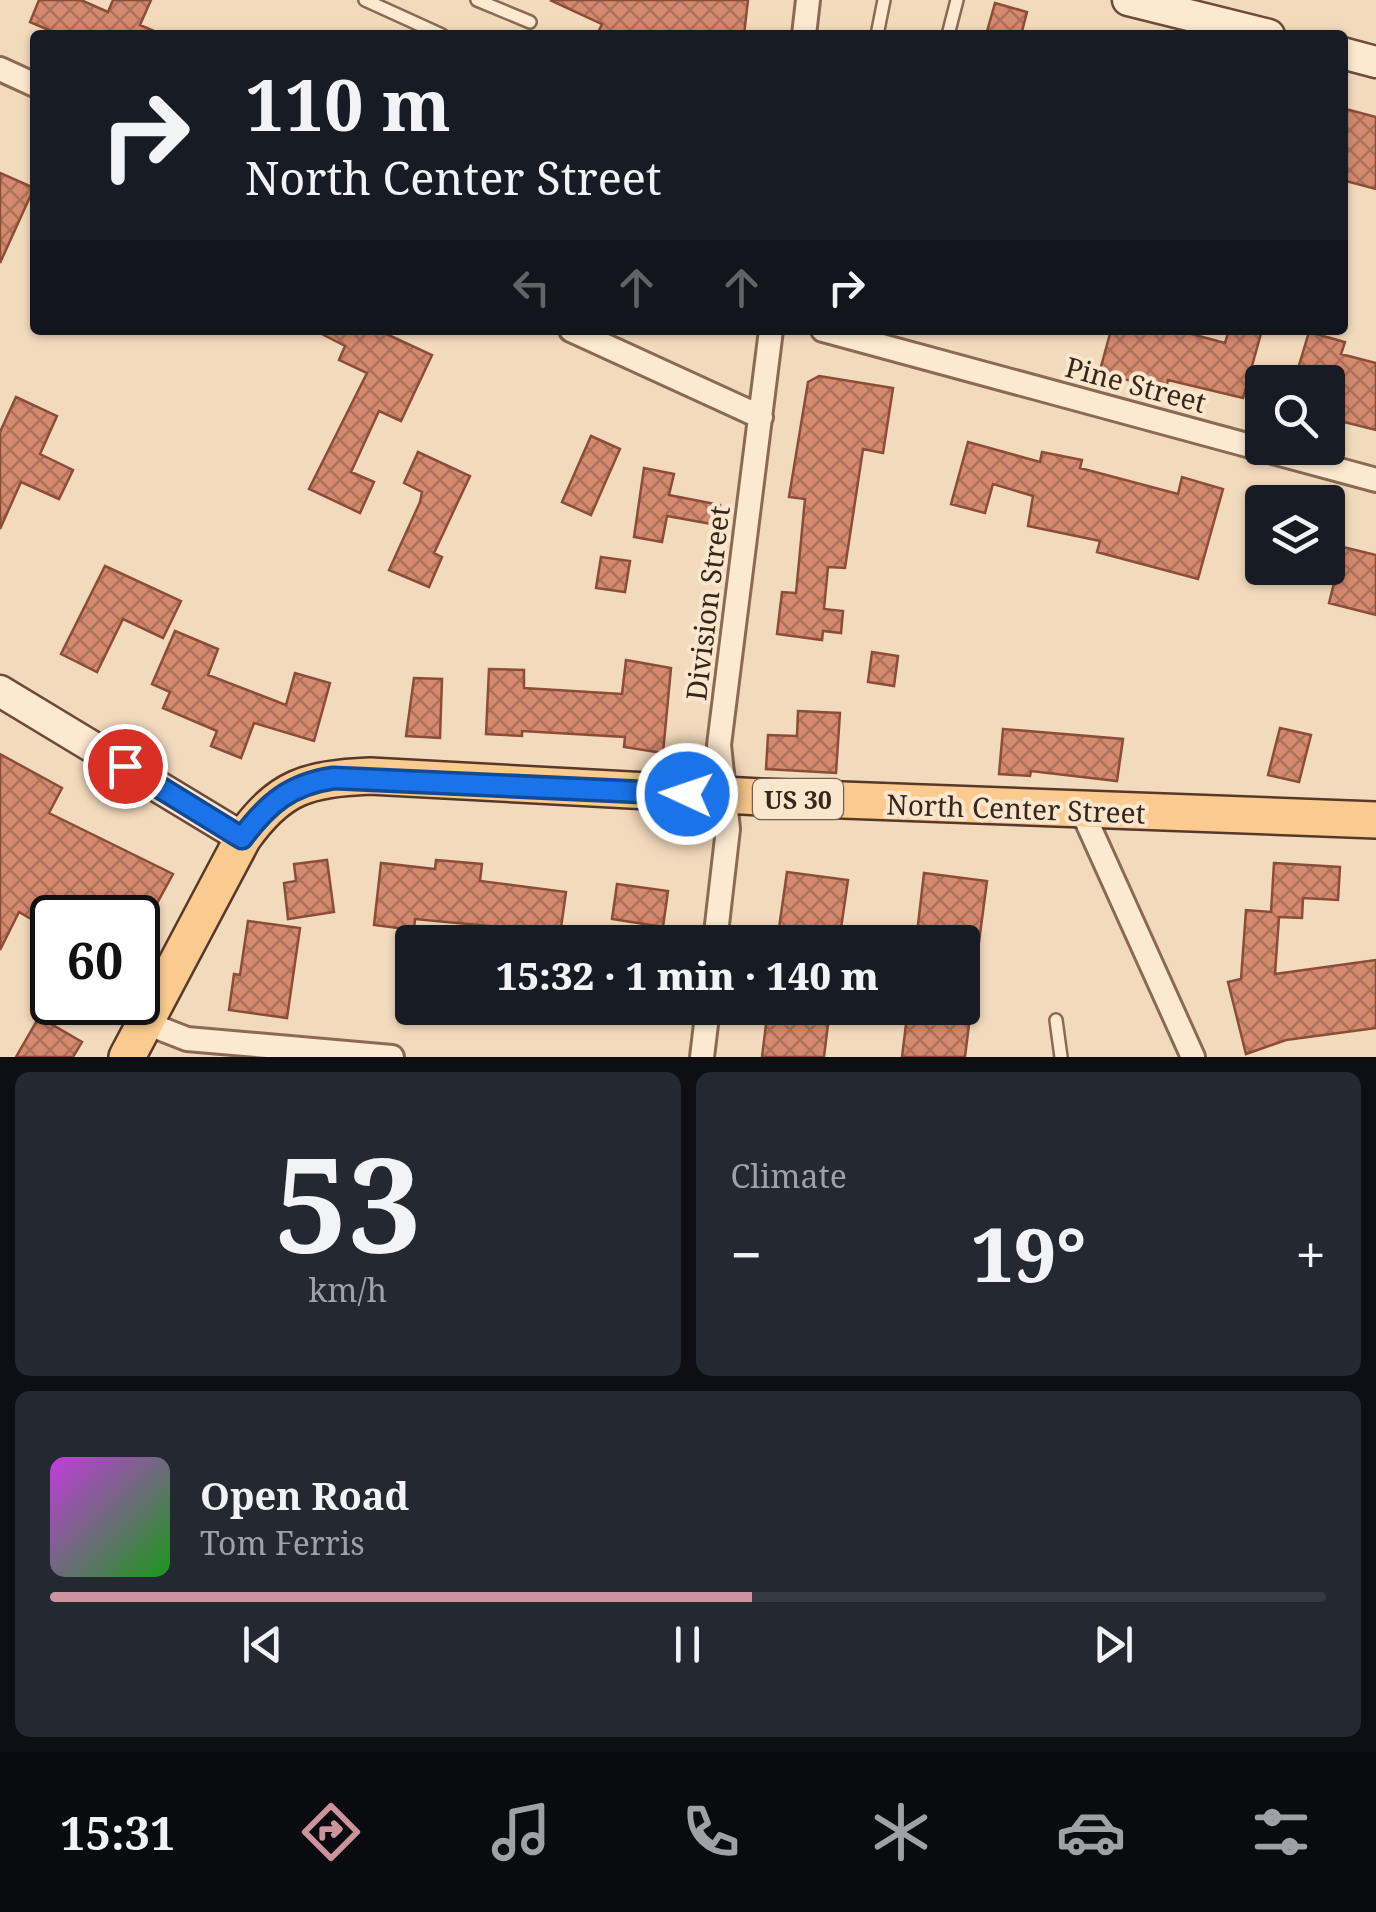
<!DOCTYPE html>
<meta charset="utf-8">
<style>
body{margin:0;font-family:"Noto Serif",serif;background:#242831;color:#f1f3f6;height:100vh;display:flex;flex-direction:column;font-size:38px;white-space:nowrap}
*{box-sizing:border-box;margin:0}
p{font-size:32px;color:#9ea1a6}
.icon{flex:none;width:55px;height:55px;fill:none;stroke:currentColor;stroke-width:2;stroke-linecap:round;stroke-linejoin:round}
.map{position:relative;height:1057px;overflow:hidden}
.drawer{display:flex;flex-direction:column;gap:15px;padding:15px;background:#0d0f14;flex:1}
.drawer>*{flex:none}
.guide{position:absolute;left:30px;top:30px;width:1318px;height:305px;border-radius:10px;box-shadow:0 2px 8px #0004;background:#171b24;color:#f1f3f6;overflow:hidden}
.buttons{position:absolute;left:1245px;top:365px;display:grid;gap:20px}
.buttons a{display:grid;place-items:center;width:100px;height:100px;border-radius:10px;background:#171b24;box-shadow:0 2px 8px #0004;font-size:50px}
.speed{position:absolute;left:30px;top:895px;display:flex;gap:20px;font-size:50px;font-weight:700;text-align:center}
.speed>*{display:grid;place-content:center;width:130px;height:130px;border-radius:50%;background:#171b24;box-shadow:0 2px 8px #0004;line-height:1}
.speed .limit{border:5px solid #111;border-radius:15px;background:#fff;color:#111}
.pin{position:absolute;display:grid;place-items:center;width:85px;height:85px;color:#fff;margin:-42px;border:5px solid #fff;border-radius:50%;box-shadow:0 2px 10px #0007}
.me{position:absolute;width:110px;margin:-55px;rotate:273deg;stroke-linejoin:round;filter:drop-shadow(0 0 8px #0008)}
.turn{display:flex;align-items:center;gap:35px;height:210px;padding:0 50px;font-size:45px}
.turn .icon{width:130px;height:130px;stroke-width:2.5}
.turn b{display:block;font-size:70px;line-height:85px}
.lanes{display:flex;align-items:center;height:95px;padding:0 50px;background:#0003;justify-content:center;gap:50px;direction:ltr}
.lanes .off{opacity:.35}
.big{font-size:75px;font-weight:800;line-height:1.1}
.drawer .widget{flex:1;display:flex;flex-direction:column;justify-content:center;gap:15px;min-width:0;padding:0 35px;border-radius:15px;background:#242831}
.drawer .dial{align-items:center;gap:0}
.dial b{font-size:130px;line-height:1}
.song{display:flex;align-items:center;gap:30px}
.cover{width:120px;height:120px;border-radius:15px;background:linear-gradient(135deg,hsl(290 70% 55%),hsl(120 70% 35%))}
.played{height:10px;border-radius:5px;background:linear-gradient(90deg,#cd939d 55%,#363941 55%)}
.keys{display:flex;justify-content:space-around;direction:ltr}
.heat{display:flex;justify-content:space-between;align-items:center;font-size:55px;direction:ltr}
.drawer .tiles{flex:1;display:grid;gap:15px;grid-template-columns:1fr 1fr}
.widget:last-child{grid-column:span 2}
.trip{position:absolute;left:395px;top:925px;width:585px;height:100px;border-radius:10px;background:#171b24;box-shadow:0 2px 8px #0004;font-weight:800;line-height:100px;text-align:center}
.tab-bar{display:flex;height:160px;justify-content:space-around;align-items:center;background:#090b0e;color:#9ea1a6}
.tab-bar .icon{width:70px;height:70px}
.tab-bar .selected{color:#cd939d}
.tab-bar b{font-size:45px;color:#f1f3f6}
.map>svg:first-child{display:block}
.building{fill:url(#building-cross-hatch);stroke:#8c4d38;stroke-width:2.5}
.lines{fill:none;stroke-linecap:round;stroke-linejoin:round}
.lane-casing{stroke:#8b6a54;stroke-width:16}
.street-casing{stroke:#8b6a54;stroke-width:28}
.secondary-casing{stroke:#6d4b38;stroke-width:35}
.primary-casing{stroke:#583829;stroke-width:40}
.lane{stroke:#fce9d0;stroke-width:11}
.street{stroke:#fce9d0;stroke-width:22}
.secondary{stroke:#fce9d0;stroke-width:30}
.primary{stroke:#faca8f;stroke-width:35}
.route-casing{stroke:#114b97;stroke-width:25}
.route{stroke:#1a73e8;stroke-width:18}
.labels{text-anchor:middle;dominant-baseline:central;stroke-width:8;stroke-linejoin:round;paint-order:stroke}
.shield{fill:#f9e6cd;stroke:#735f50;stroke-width:2.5}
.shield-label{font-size:25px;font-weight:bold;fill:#39251a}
.street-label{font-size:28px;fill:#39251a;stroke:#f9e6cd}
</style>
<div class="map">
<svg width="1376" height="1057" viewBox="0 0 1376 1057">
<defs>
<pattern id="building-cross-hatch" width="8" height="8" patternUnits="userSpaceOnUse" patternTransform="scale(2.5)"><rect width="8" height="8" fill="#d48a6e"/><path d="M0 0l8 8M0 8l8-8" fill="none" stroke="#ad715a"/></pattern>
</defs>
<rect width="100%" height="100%" fill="#f2dabc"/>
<path class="building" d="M39 0H81L108 12 113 0H151L140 25 163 35H60L30 22Z
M550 0H748L744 35H597L602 24Z
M995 3 1027 12 1021 35H986Z
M1342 108 1376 117V189L1342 180Z
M0 173 34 188 0 263Z
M314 330H378L432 355 401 421 379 411 351 472 374 482 360 513 309 489 367 373 339 360 345 346Z
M1111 330H1177L1225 343 1229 330H1262L1243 398 1168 380 1166 388 1099 374Z
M1309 332 1345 342 1341 354 1376 363V430L1328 418V382H1294Z
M819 376 893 388 883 453 863 449 845 568 828 567 824 609 843 611 841 633 823 631 822 640 777 634 782 592 796 593 805 499 789 497 808 382Z
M16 397 57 416 40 454 73 470 59 499 21 482 0 529V432Z
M591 436 620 449 591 515 562 502Z
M968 442 1040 462 1042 452 1082 460 1080 468 1178 494 1182 477 1223 489 1198 579 1097 552 1100 541 1028 526 1033 496 993 484 985 513 951 504Z
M418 452 470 476 434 553 442 557 429 587 389 570 420 502 422 492 404 483Z
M644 468 674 474 669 495 720 505 717 525 667 516 662 542 634 537Z
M1343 547 1376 555V615L1329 603Z
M601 557 630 561 625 592 596 588Z
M105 566 181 601 163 638 123 619 97 672 61 654Z
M175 631 218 649 208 675 286 705 295 673 330 683 314 741 254 723 241 758 211 746 217 731 163 708 170 692 152 684Z
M872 652 898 656 894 686 868 682Z
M626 660 671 668 663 753 624 747 625 737 522 731V736L486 734 489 669 524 670V688L622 694Z
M414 678 442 679 440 738 406 736Z
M798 711 840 713 836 773 766 769 768 735 797 736Z
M1280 728 1311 735 1299 782 1268 775Z
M1003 729 1123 739 1117 781 1031 771 1030 776 999 774Z
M0 754 62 788 49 813 173 874 149 918H52V931L19 912 0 950Z
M327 860 334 912 288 919 284 883 296 881 294 864Z
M436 860 482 864 480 881 566 892 559 942H508L509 928 415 919 414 930 374 925 381 863 435 869Z
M1274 863 1340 867 1338 900 1303 898 1302 918 1279 917 1275 974 1376 960V1028L1286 1040 1246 1054 1228 982 1241 979 1246 910 1271 912Z
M787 872 848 880 839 942H777Z
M924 873 987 881 979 942H916Z
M617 884 668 891 663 927 612 919Z
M248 921 300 928 287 1018 229 1010 234 974 240 975Z
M768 1008H830L824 1057H762Z
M908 1008H971L965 1057H902Z
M39 1017 82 1042 73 1057H16Z"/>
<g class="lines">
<defs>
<path id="lane" d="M365 0 442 35
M477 0 530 22
M877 35 884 0
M948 35 957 0
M1056 1020 1061 1057"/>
<path id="street" d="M804 35 808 0
M0 69 35 85
M571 330 761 417
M823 330 1376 480
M1082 811 1193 1057
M715 942 728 829 719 745 771 330
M146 1023 187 1039 392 1057
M702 1057 708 1008"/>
<path id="secondary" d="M1128 0 1269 35
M1342 53 1376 62
M0 691 243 838"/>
<path id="primary" d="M127 1057 243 838C280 786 307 779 370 776L761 797 1376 820"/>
</defs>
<use href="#lane" class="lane-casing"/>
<use href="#street" class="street-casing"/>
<use href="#secondary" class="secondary-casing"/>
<use href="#primary" class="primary-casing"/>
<use href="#lane" class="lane"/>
<use href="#street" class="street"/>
<use href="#secondary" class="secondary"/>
<use href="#primary" class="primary"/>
</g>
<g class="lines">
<defs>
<path id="route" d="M125 766 242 838C268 803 291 784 334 778L687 794"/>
</defs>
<use href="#route" class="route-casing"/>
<use href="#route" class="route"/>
</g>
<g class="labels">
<rect class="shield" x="753" y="779" width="90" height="40" rx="8"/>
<g class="shield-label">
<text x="798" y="799">US 30</text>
</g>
<g class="street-label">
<text transform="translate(1136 384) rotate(15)">Pine Street</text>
<text transform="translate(707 603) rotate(-83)">Division Street</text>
<text transform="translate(1016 808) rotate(2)">North Center Street</text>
</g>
</g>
</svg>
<div class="buttons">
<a><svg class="icon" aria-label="search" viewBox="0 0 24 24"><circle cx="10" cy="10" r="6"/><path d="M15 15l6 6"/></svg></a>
<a><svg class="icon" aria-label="layers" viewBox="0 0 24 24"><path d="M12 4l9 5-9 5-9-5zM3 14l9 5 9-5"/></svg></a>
</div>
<div class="speed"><div class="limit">60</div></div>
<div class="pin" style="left:125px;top:766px;background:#d93025"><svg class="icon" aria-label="arrive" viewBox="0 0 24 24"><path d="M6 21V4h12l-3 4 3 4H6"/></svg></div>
<svg class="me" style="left:687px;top:794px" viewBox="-20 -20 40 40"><circle r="17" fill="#1a73e8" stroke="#fff" stroke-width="3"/><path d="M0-11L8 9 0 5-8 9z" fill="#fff"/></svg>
<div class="trip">15:32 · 1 min · 140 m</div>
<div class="guide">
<div class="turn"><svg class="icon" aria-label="right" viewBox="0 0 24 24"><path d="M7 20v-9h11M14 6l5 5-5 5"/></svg><div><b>110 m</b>North Center Street</div></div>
<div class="lanes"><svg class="icon off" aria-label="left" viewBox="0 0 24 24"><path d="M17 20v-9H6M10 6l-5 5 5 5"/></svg><svg class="icon off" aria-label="ahead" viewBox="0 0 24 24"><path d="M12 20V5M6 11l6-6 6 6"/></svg><svg class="icon off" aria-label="ahead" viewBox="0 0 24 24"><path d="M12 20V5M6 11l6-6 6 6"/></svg><svg class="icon" aria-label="right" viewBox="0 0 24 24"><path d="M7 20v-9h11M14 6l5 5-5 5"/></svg></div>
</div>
</div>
<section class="drawer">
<div class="tiles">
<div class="widget dial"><b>53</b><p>km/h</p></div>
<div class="widget"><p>Climate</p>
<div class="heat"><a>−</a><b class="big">19°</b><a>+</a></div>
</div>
<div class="widget">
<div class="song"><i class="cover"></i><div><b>Open Road</b><p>Tom Ferris</p></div></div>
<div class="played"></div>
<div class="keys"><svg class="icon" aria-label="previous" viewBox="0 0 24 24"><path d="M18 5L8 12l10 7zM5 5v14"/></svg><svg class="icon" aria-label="pause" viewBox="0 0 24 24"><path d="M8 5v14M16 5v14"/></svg><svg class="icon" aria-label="next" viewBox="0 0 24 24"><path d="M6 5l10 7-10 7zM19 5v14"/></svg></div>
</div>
</div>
</section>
<nav class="tab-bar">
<b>15:31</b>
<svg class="icon selected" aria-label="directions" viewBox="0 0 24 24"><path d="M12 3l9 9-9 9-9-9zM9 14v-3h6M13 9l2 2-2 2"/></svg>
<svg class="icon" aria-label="music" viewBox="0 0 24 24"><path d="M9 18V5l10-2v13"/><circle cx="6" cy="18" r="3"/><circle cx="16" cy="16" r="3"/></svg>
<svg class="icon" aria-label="phone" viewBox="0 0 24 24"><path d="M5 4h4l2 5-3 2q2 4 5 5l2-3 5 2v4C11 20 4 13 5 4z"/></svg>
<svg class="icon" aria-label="climate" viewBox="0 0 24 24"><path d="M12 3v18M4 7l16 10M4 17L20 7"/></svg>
<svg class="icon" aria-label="car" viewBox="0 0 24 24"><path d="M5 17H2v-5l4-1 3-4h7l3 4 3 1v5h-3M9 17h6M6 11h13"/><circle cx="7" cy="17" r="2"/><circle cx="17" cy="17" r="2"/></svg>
<svg class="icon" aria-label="filters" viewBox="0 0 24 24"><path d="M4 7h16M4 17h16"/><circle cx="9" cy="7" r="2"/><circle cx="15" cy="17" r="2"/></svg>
</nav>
